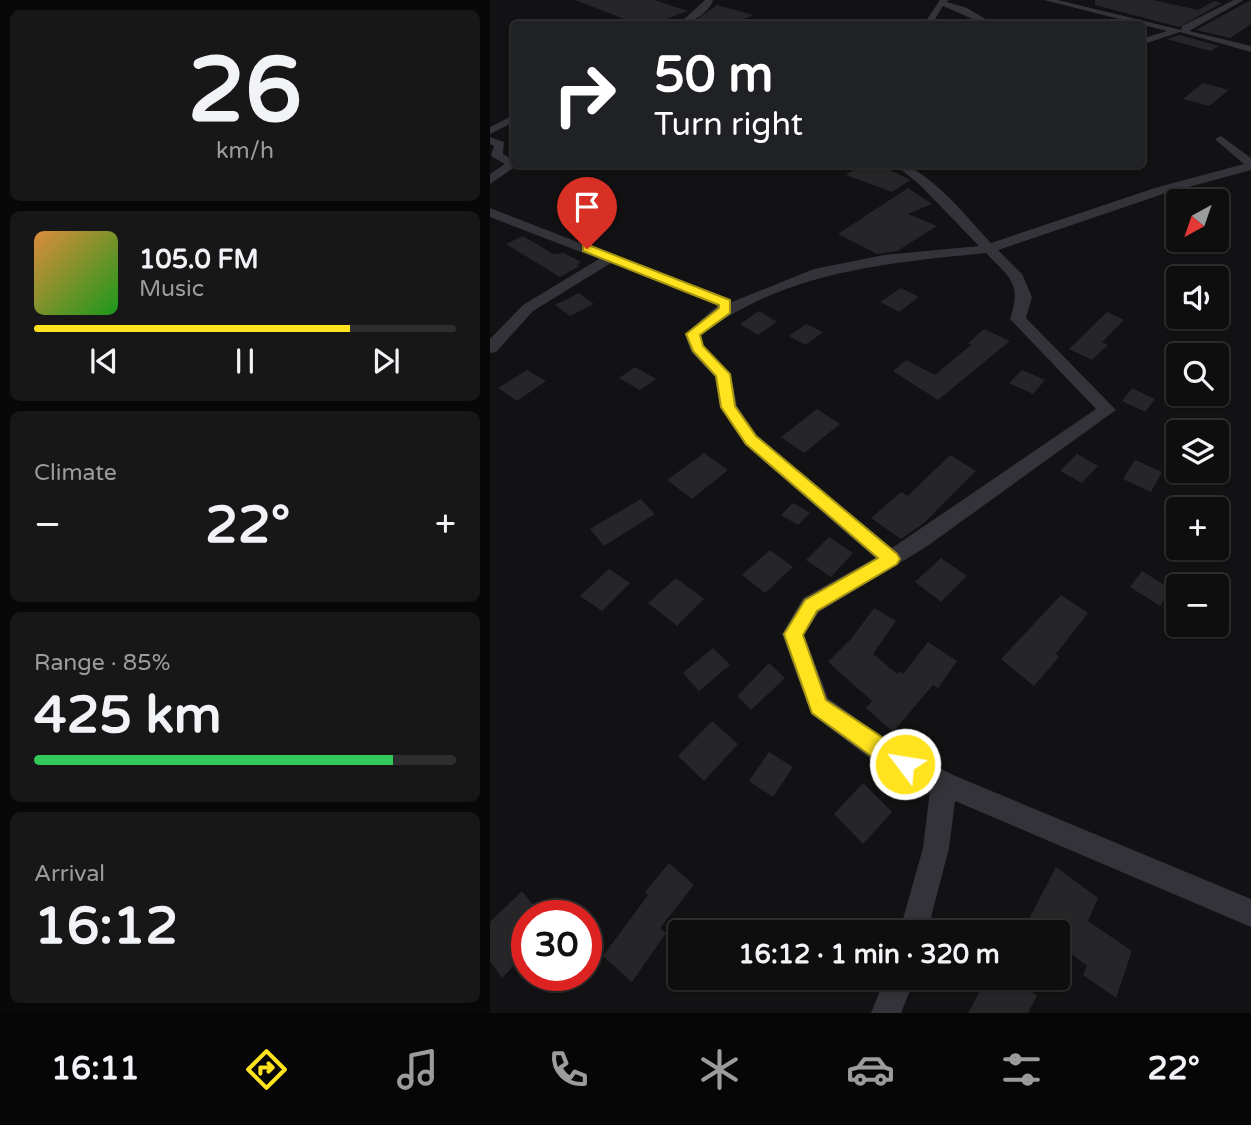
<!DOCTYPE html>
<meta charset="utf-8">
<style>
body{margin:0;font-family:"Varela Round",sans-serif;background:#171718;color:#f1f3f6;height:100vh;display:flex;flex-direction:column;font-size:26px;white-space:nowrap}
*{box-sizing:border-box;margin:0}
p{font-size:23px;color:#9b9c9e}
.icon{flex:none;width:38px;height:38px;fill:none;stroke:currentColor;stroke-width:2;stroke-linecap:round;stroke-linejoin:round}
.map{position:relative;flex:1;overflow:hidden}
.sheet{display:flex;flex-direction:column;gap:10px;padding:10px;background:#080808;width:490px}
.sheet>*{flex:none}
.hud{position:absolute;left:21px;top:21px;width:634px;height:147px;border-radius:7px;box-shadow:0 2px 5px #0004,0 0 0 2px #2e2e2f;background:#202124;color:#fff;overflow:hidden}
.needle{width:46px;rotate:220deg}
.controls{position:absolute;left:676px;top:189px;display:grid;gap:14px}
.controls a{display:grid;place-items:center;width:63px;height:63px;border-radius:7px;background:#0e0e0f;box-shadow:0 2px 5px #0004,0 0 0 2px #2e2e2f;font-size:35px}
.speed{position:absolute;left:21px;top:900px;display:flex;gap:14px;font-size:35px;font-weight:700;text-align:center}
.speed>*{display:grid;place-content:center;width:91px;height:91px;border-radius:50%;background:#0e0e0f;box-shadow:0 2px 5px #0004,0 0 0 2px #2e2e2f;line-height:1}
.speed .limit{border:10px solid #d22;background:#fff;color:#111}
.pin{position:absolute;display:grid;place-items:center;width:60px;height:60px;color:#fff;margin:-72px -30px;border-radius:50% 50% 50% 0;rotate:-45deg;box-shadow:0 0 7px #0007}
.pin .icon{rotate:45deg}
.me{position:absolute;width:77px;margin:-38px;rotate:301deg;stroke-linejoin:round;filter:drop-shadow(0 0 5px #0008)}
.turn{display:flex;align-items:center;gap:24px;height:147px;padding:0 28px;font-size:32px}
.turn .icon{width:91px;height:91px;stroke-width:2.5}
.turn b{display:block;font-size:49px;line-height:60px}
.big{font-size:52px;font-weight:700;line-height:1.1}
.sheet .card{flex:1;display:flex;flex-direction:column;justify-content:center;gap:10px;min-width:0;padding:0 24px;border-radius:10px;background:#171718}
.sheet .dial{align-items:center;gap:0}
.dial b{font-size:91px;line-height:1}
.song{display:flex;align-items:center;gap:21px}
.cover{width:84px;height:84px;border-radius:10px;background:linear-gradient(135deg,hsl(30 70% 55%),hsl(120 70% 35%))}
.played{height:7px;border-radius:4px;background:linear-gradient(90deg,#ffe31f 75%,#2e2e2f 75%)}
.keys{display:flex;justify-content:space-around;direction:ltr}
.heat{display:flex;justify-content:space-between;align-items:center;font-size:38px;direction:ltr}
.charge{height:10px;border-radius:5px;background:linear-gradient(90deg,#34c759 85%,#2e2e2f 0)}
.trip{position:absolute;left:178px;top:920px;width:402px;height:70px;border-radius:7px;background:#0e0e0f;box-shadow:0 2px 5px #0004,0 0 0 2px #2e2e2f;font-weight:700;line-height:70px;text-align:center}
.dock{display:flex;height:112px;justify-content:space-around;align-items:center;background:#060606;color:#9b9c9e}
.dock .icon{width:49px;height:49px}
.dock .on{color:#ffe31f}
.dock b{font-size:32px;color:#f1f3f6}
main{display:flex;flex:1;min-height:0}
.map>svg:first-child{display:block}
.building{fill:#262528}
.lines{fill:none;stroke-linecap:round;stroke-linejoin:round}
.minor{fill:#333339;fill-rule:evenodd}
.route{fill:#ffe31f;stroke:#a69414;stroke-width:2}
</style>
<main>
<section class="sheet">
<div class="card dial"><b>26</b><p>km/h</p></div>
<div class="card">
<div class="song"><i class="cover"></i><div><b>105.0 FM</b><p>Music</p></div></div>
<div class="played"></div>
<div class="keys"><svg class="icon" aria-label="previous" viewBox="0 0 24 24"><path d="M18 5L8 12l10 7zM5 5v14"/></svg><svg class="icon" aria-label="pause" viewBox="0 0 24 24"><path d="M8 5v14M16 5v14"/></svg><svg class="icon" aria-label="next" viewBox="0 0 24 24"><path d="M6 5l10 7-10 7zM19 5v14"/></svg></div>
</div>
<div class="card"><p>Climate</p>
<div class="heat"><a>−</a><b class="big">22°</b><a>+</a></div>
</div>
<div class="card"><p>Range · 85%</p><b class="big">425 km</b><div class="charge"></div></div>
<div class="card"><p>Arrival</p><b class="big">16:12</b></div>
</section>
<div class="map">
<svg width="761" height="1013" viewBox="0 0 761 1013">
<rect width="100%" height="100%" fill="#121214"/>
<path class="building" d="M85 0H164L198 11 162 24H147Z
M605 0H663L708 10 724 1 732 3 689 27 605 5Z
M761 0V24L740 38 706 30Z
M227 5 263 15 241 24H200Z
M690 35 729 46 721 51 676 39Z
M713 83 739 90 719 106 693 99Z
M373 164H388L420 180 402 192 356 175Z
M418 188 442 204 418 214 447 226 407 251 387 254 348 234Z
M33 236 63 254 74 253 91 262 87 265 90 266 70 277 16 244Z
M411 288 429 297 409 312 390 302Z
M89 293 104 304 80 316 65 305Z
M269 311 287 322 268 335 250 324Z
M617 312 634 320 612 342 618 345 602 360 579 349Z
M316 324 333 332 316 345 299 336Z
M494 329 520 341 448 400 403 371 416 360 445 375 481 345 478 343Z
M145 367 166 379 150 390 129 378Z
M37 370 56 381 27 401 8 388Z
M532 370 555 380 543 394 519 383Z
M642 388 665 399 655 412 632 401Z
M327 409 350 424 314 453 291 437Z
M214 453 238 470 202 499 177 480Z
M587 454 608 466 592 483 570 471Z
M460 455 486 471 434 523 411 539 381 518 411 492 418 496Z
M645 460 672 472 661 492 633 479Z
M151 499 165 514 114 546 100 529Z
M303 503 320 513 308 525 291 515Z
M339 537 363 553 341 577 316 560Z
M280 550 303 567 275 593 252 575Z
M451 558 477 576 451 602 425 582Z
M119 569 140 583 112 611 90 596Z
M652 571 681 589 670 606 640 587Z
M186 578 214 599 187 626 158 603Z
M571 595 598 613 566 654 569 657 544 686 511 659Z
M384 608 406 621 383 654 407 674 409 671 413 674 438 642 467 661 448 688 443 685 403 732 376 708 382 701 338 662 362 638Z
M223 648 240 665 209 691 193 673Z
M279 663 295 678 261 710 247 696Z
M222 721 248 744 214 781 188 756Z
M279 752 303 767 283 797 259 781Z
M373 783 402 812 373 844 344 814Z
M179 863 204 885 170 928 176 933 142 982 113 956 158 895 155 892Z
M566 867 608 898 598 921 642 951 626 998 593 975 597 966 569 944V933H554L538 921Z
M32 891 51 915H37V952L12 978 0 961V922Z
M497 978H526L547 996 538 1013H478Z"/>
<g class="lines">
<path class="minor" d="M215 0H223C220 12 201 24 189 24Z
M450 0H459L457 2 477 8 502 23 494 24 453 6 442 24H434Z
M554 0H568L691 30 692 26 744 0H754L699 31 761 46V52L690 32 651 45V39L677 31Z
M24 115V122L0 134V127Z
M731 136 761 158V170L673 194 508 250 532 274 542 297 536 318 626 410 436 547 329 612 314 635 338 698 404 745 463 775 761 899V927L465 801 459 848 437 933H409L433 848 440 791 386 763 321 714 292 634 313 598 385 558 255 445 230 407 225 377 201 352 195 334 228 305 121 263 43 311 6 352 0 353V339L33 305 109 259 0 217V208L242 302 324 269 394 255 489 246 429 184 404 164C436 164 479 220 501 243L665 188 754 164 727 141 725 139ZM496 253C520 278 532 283 520 319L523 322 606 409 402 548 267 435 247 406 241 375 214 346 211 335C294 272 395 263 496 253Z
M0 137 14 142 13 154 29 164 0 184V174L15 164 1 156 4 146 0 144Z
M395 978H425L411 1013H381Z"/>
</g>
<path class="route" d="M93 246H101L240 300V313L210 335 213 346 240 374 245 406 266 436 407 554 410 559 407 564 327 611 313 635 336 700 422 757 425 764 422 771 415 774 388 761 322 713 294 634 315 600 388 558 256 444 231 407 226 376 203 351 196 334 229 308V305L93 251Z"/>
</svg>
<div class="controls">
<a><svg class="needle" viewBox="-14 -14 28 28"><path d="M0-13l5 13h-10z" fill="#e53935"/><path d="M0 13l5-13h-10z" fill="#9b9c9e"/></svg></a>
<a><svg class="icon" aria-label="sound" viewBox="0 0 24 24"><path d="M4 9h4l5-4v14l-5-4H4zM17 9q2 3 0 6"/></svg></a>
<a><svg class="icon" aria-label="search" viewBox="0 0 24 24"><circle cx="10" cy="10" r="6"/><path d="M15 15l6 6"/></svg></a>
<a><svg class="icon" aria-label="layers" viewBox="0 0 24 24"><path d="M12 4l9 5-9 5-9-5zM3 14l9 5 9-5"/></svg></a>
<a>+</a>
<a>−</a>
</div>
<div class="speed"><div class="limit">30</div></div>
<div class="pin" style="left:97px;top:249px;background:#d93025"><svg class="icon" aria-label="arrive" viewBox="0 0 24 24"><path d="M6 21V4h12l-3 4 3 4H6"/></svg></div>
<svg class="me" style="left:415px;top:764px" viewBox="-20 -20 40 40"><circle r="17" fill="#ffe31f" stroke="#fff" stroke-width="3"/><path d="M0-11L8 9 0 5-8 9z" fill="#fff"/></svg>
<div class="trip">16:12 · 1 min · 320 m</div>
<div class="hud">
<div class="turn"><svg class="icon" aria-label="right" viewBox="0 0 24 24"><path d="M7 20v-9h11M14 6l5 5-5 5"/></svg><div><b>50 m</b>Turn right</div></div>
</div>
</div>
</main>
<nav class="dock">
<b>16:11</b>
<svg class="icon on" aria-label="directions" viewBox="0 0 24 24"><path d="M12 3l9 9-9 9-9-9zM9 14v-3h6M13 9l2 2-2 2"/></svg>
<svg class="icon" aria-label="music" viewBox="0 0 24 24"><path d="M9 18V5l10-2v13"/><circle cx="6" cy="18" r="3"/><circle cx="16" cy="16" r="3"/></svg>
<svg class="icon" aria-label="phone" viewBox="0 0 24 24"><path d="M5 4h4l2 5-3 2q2 4 5 5l2-3 5 2v4C11 20 4 13 5 4z"/></svg>
<svg class="icon" aria-label="climate" viewBox="0 0 24 24"><path d="M12 3v18M4 7l16 10M4 17L20 7"/></svg>
<svg class="icon" aria-label="car" viewBox="0 0 24 24"><path d="M5 17H2v-5l4-1 3-4h7l3 4 3 1v5h-3M9 17h6M6 11h13"/><circle cx="7" cy="17" r="2"/><circle cx="17" cy="17" r="2"/></svg>
<svg class="icon" aria-label="filters" viewBox="0 0 24 24"><path d="M4 7h16M4 17h16"/><circle cx="9" cy="7" r="2"/><circle cx="15" cy="17" r="2"/></svg>
<b>22°</b>
</nav>
